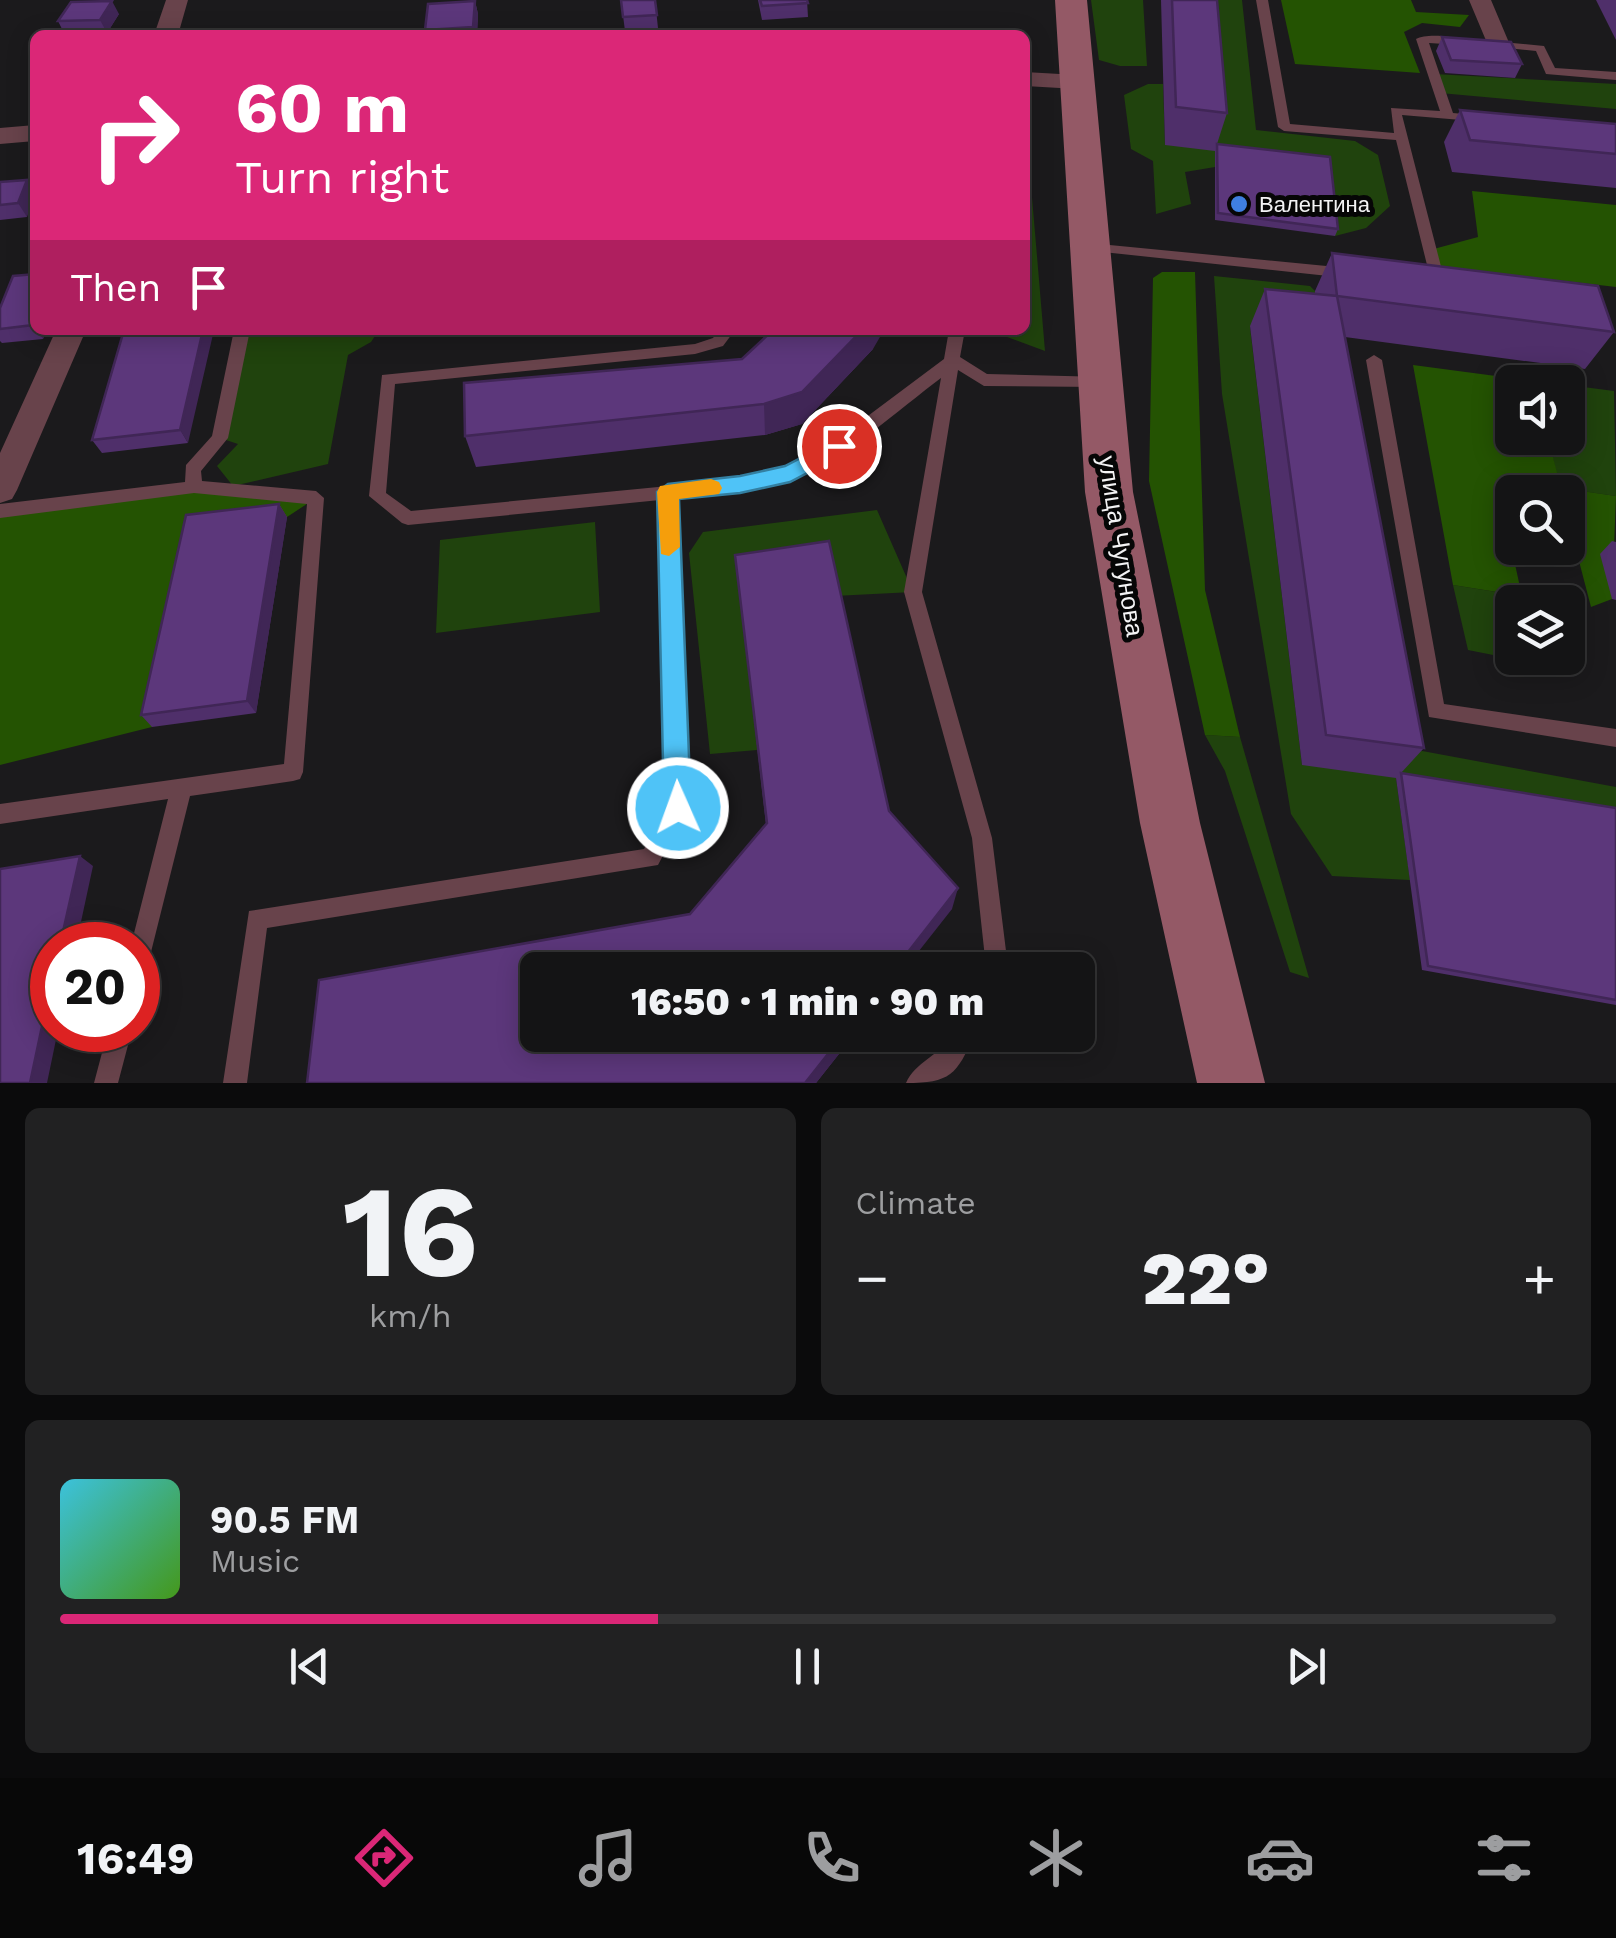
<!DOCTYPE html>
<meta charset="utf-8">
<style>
body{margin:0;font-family:"Work Sans",sans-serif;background:#212122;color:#f1f3f6;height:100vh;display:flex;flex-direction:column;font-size:38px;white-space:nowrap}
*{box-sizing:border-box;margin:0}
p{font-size:32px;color:#9d9ea0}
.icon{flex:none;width:55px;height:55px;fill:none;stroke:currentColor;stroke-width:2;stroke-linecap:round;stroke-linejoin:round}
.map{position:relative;height:1083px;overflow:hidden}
.details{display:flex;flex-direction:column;gap:25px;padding:25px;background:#0b0b0c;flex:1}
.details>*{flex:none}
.banner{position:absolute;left:30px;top:30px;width:1000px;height:305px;border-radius:15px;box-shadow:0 5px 25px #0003,0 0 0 2px #333334;background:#db2777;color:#fff;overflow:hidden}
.controls{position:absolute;left:1495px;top:365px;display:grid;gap:20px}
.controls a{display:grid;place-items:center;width:90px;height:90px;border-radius:15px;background:#141415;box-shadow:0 5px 25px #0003,0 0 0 2px #333334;font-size:50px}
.speed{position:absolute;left:30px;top:922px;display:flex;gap:20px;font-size:50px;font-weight:700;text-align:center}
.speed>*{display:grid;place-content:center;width:130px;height:130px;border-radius:50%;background:#141415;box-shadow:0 5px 25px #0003,0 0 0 2px #333334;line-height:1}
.speed .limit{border:15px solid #d22;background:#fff;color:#111}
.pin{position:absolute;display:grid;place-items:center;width:85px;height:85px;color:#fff;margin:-42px;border:5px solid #fff;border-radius:50%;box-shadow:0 2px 10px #0007}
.me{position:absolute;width:110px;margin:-55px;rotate:358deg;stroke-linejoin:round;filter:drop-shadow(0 0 8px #0008)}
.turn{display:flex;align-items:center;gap:35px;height:210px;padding:0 40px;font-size:45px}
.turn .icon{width:130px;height:130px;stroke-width:2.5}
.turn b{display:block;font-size:70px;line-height:85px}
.then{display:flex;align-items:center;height:95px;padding:0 40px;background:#0003;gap:20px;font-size:38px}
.big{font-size:75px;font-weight:800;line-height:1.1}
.details .widget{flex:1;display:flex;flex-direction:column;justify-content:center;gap:15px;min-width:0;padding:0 35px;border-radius:15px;background:#212122}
.details .dial{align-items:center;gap:0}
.dial b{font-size:130px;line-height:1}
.song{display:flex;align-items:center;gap:30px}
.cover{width:120px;height:120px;border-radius:15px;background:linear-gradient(135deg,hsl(190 70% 55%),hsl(100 70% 35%))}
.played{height:10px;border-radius:5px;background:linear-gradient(90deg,#db2777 40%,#333334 40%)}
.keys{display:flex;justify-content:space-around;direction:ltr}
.heat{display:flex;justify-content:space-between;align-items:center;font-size:55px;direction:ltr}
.details .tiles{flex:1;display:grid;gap:25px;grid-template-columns:1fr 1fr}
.widget:last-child{grid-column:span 2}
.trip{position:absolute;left:520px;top:952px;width:575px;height:100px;border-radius:15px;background:#141415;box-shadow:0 5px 25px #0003,0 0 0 2px #333334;font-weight:800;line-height:100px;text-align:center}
.dock{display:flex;height:160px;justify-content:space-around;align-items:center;background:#080808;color:#9d9ea0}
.dock .icon{width:70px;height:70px}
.dock .selected{color:#db2777}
.dock b{font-size:45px;color:#f1f3f6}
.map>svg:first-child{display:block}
.green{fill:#20430d}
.forest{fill:#245302}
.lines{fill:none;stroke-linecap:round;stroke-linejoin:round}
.service{fill:#68434b;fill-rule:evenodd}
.minor{fill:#68434b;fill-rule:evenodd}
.secondary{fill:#945966;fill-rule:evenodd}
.wall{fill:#4f2f6a}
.shaded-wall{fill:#402656}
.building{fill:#5c377b;stroke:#402656;stroke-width:2.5}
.route{fill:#4fc3f7;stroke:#337fa1;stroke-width:2.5}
.slow{fill:#f59e0b}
.shop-dot{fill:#3f7fe0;stroke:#060606;stroke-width:4}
.labels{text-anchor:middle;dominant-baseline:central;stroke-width:10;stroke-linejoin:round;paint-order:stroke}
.far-poi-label{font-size:22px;fill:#f3f3f4;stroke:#060606;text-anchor:start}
.street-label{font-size:25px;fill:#f3f3f4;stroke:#060606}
</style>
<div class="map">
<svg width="1616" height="1083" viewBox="0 0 1616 1083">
<rect width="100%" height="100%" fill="#1b1a1c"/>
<path class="green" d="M1091 0H1143L1147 66H1120L1099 60Z
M1204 0H1242L1256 130 1355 141 1378 155 1390 206 1366 228 1335 236 1215 151V167L1185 172 1191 204 1156 214 1153 161 1131 149 1124 95 1148 84H1163L1165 145Z
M1434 74 1616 84V109L1440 93Z
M1025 114 1045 351 988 330H1025Z
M1214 276 1310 286 1315 291 1319 334 1250 327 1302 765 1390 745 1616 787V816L1396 778 1410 880 1332 876 1291 814 1222 394Z
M242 330H379L371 342 348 355 328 464 233 486 217 466 238 444 220 438Z
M1568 385 1614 391 1616 496 1560 488 1548 438H1568Z
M877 510 913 592 834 596 757 750 710 754 689 553 703 532Z
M595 522 600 612 436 633 440 540Z
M1453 585 1558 602H1512V658H1568V633L1580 672 1468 650Z
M1205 735 1240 737 1309 978 1290 972 1225 771Z"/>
<path class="forest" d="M1281 0H1411L1416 12 1469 15 1460 27 1422 23 1404 32 1420 73 1295 64Z
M1472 191 1616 205V287L1435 266 1430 250 1478 237Z
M1162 272H1195L1205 590 1240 737 1205 735 1149 481 1153 278Z
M1413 365 1533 381 1512 382V438H1548L1561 488 1616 496 1612 599 1591 607 1568 519V492H1512V511L1503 510 1522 596 1453 585Z
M194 487 316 498 287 517 195 528 152 727 0 765V511Z"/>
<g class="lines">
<path class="service" d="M1256 0H1268L1290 124 1394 133 1391 108 1440 111 1416 39C1427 33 1455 36 1466 42L1460 45 1429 43 1453 113 1485 116V122L1402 115 1445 282 1443 285 1432 286 1425 281 1430 277 1396 140 1284 131 1278 127Z
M1491 41 1544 46 1555 68 1616 72V80L1546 74 1536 51 1487 46 1485 44Z
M1089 243 1347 268 1354 273 1347 278 1084 250 1082 247Z
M234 330H250L228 438 201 471 202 481 316 491 324 498 303 772 300 779 293 781 190 796 149 960 146 968 138 971V945H131L168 799 0 824V804L284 764 307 504 194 493 0 518V504L185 482 186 465 212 436Z
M719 330H735L723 346 695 354 395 384 386 493 411 511 741 479 787 469 833 442 944 359 949 330H965L960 357 987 374 1105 377 1107 381 1105 385 1099 387 984 386 958 370 922 592 992 838 1007 959 1003 970H980L985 958 972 838 904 592 941 378C902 407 837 465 793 480 756 492 715 494 677 498L688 808 658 865 267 928 247 1083H223L249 911 644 849 668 807 660 500 408 525 402 523 369 496 382 375 695 344 713 338Z
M1374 355 1382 360 1444 704 1616 729V747L1429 717 1366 360Z
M108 1030H132L118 1083H94Z
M950 1035H974C957 1075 950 1083 906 1083 915 1062 940 1056 950 1035Z"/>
<path class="minor" d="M166 0H188L178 35H154Z
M1469 0H1491L1510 45 1506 50H1490Z
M1025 72 1077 75 1089 82 1077 89 1025 86Z
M35 125V141L0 144V128Z
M56 330H86L17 490 12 499 0 503V453Z"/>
<path class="secondary" d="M1055 0H1087L1133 492 1200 823 1265 1083H1197L1140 823 1085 492Z"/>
</g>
<path class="wall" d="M621 0H655L658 28 625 31Z
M758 0H807L808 17 762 20Z
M1161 0H1217L1227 113 1217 144 1338 229 1335 236 1215 220V151L1165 145Z
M1596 0H1616V40Z
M475 1 478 14 477 35H426L425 30Z
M119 14 107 33 65 35 58 21Z
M1442 37 1522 64 1515 78 1445 73 1436 51Z
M1460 110 1616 124V188L1452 172 1444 142Z
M27 180V217L0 220V182Z
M1332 253 1614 332 1585 369 1345 337 1424 748 1401 773 1616 808V1005L1422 970 1396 778 1302 765 1250 326 1265 289 1315 294V291Z
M35 274V330H46L43 339 2 343 0 341V308Z
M124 330 188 443 102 453 92 440Z
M873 349 802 424 765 435 476 467 465 436Z
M279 504 287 517 256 713 152 727 141 715Z
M1612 541 1616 542V600L1612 599 1600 554Z
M735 555 889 811 952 909 538 1035H854L816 1083H307L690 914 766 824Z"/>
<path class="shaded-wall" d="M112 1 119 14 107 33 100 20Z
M475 1 478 14 477 35H475L473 27Z
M27 180 35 192V196L27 217 18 203Z
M37 330H46L43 339Z
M203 330H214L188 443 180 430Z
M862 330H884L873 349 802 424 765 435 764 404Z
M279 504 287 517 256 713 247 701Z
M80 856 93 866 76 945H60Z
M958 888 952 909 904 970H894Z
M52 979V1030H58L47 1083H30Z
M843 1035H854L816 1083H805Z"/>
<path class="building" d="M621 0H655L657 15 623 17Z
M760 0H807L808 3 762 6Z
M1172 0H1217L1227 113 1176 107Z
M112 1 100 20 58 21 71 2Z
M475 1 473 27 425 30 428 4Z
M1442 37 1511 42 1522 64 1451 60Z
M1460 110 1616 124V154L1470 140Z
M1217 144 1330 157 1338 229 1218 213Z
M27 180 18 203 0 205V182Z
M1332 253 1598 286 1614 332 1337 296Z
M35 274V320L33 325 0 329V308L13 276Z
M1265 289 1337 296 1424 748 1326 735Z
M124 330H203L180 430 92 440Z
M773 330H862L802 392 764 404 465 436 464 383 742 359Z
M279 504 247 701 141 715 186 515Z
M829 541 889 811 958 888 894 970H538V1035H843L805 1083H307L319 980 690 914 767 823 735 555Z
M1401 773 1616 808V1000L1428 966Z
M80 856 60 945H52V979L30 1083H0V869Z"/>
<path class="route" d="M839 438 847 441 850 446 847 452 790 482 740 493 679 499 691 808 687 817 678 820 668 817 664 808 657 492 668 484 740 476 785 466Z"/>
<path class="slow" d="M711 479 719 482 722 488 719 494 679 499 680 547 669 556 661 554 657 492 660 486Z"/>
<circle class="shop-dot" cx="1239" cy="204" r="10"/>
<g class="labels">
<g class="far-poi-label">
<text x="1259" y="204">Валентина</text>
</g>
<g class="street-label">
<text transform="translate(1121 546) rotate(81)">улица Чугунова</text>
</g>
</g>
</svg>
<div class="controls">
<a><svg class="icon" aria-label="sound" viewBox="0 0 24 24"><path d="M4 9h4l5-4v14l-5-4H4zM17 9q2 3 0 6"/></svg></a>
<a><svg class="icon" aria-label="search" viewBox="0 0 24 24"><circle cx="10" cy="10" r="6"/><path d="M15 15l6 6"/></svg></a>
<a><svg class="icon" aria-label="layers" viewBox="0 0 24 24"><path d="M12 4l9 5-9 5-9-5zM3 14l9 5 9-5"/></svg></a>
</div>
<div class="speed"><div class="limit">20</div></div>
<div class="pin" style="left:839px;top:446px;background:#d93025"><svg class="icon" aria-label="arrive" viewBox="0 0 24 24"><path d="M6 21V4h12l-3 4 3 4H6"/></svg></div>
<svg class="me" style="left:678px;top:808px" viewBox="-20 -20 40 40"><circle r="17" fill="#4fc3f7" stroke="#fff" stroke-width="3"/><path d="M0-11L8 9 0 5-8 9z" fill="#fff"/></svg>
<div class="trip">16:50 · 1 min · 90 m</div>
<div class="banner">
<div class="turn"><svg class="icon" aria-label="right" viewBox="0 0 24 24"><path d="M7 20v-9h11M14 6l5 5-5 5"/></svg><div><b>60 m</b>Turn right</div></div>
<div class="then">Then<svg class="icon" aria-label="arrive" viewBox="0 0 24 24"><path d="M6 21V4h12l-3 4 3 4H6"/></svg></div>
</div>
</div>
<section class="details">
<div class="tiles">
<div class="widget dial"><b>16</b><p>km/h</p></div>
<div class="widget"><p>Climate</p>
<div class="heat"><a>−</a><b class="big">22°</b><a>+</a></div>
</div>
<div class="widget">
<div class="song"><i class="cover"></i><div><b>90.5 FM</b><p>Music</p></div></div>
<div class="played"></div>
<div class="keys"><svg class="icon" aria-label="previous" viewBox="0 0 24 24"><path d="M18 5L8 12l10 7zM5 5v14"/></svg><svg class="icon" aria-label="pause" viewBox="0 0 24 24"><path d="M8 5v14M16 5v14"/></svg><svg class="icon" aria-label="next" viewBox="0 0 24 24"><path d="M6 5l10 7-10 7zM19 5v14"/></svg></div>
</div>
</div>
</section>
<nav class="dock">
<b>16:49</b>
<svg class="icon selected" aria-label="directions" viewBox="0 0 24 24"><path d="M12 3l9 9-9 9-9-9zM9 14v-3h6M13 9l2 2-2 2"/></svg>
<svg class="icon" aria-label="music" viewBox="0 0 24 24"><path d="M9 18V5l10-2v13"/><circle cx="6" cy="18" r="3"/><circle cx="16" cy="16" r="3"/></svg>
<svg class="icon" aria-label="phone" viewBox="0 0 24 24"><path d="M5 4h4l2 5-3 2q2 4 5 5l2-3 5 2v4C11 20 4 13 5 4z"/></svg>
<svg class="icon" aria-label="climate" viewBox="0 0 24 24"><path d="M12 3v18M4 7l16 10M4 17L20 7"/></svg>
<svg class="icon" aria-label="car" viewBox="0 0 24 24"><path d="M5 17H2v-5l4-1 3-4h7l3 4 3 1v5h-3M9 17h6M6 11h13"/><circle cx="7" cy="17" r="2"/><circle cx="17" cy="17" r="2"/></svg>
<svg class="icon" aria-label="filters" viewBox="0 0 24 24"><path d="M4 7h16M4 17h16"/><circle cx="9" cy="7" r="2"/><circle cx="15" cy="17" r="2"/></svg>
</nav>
